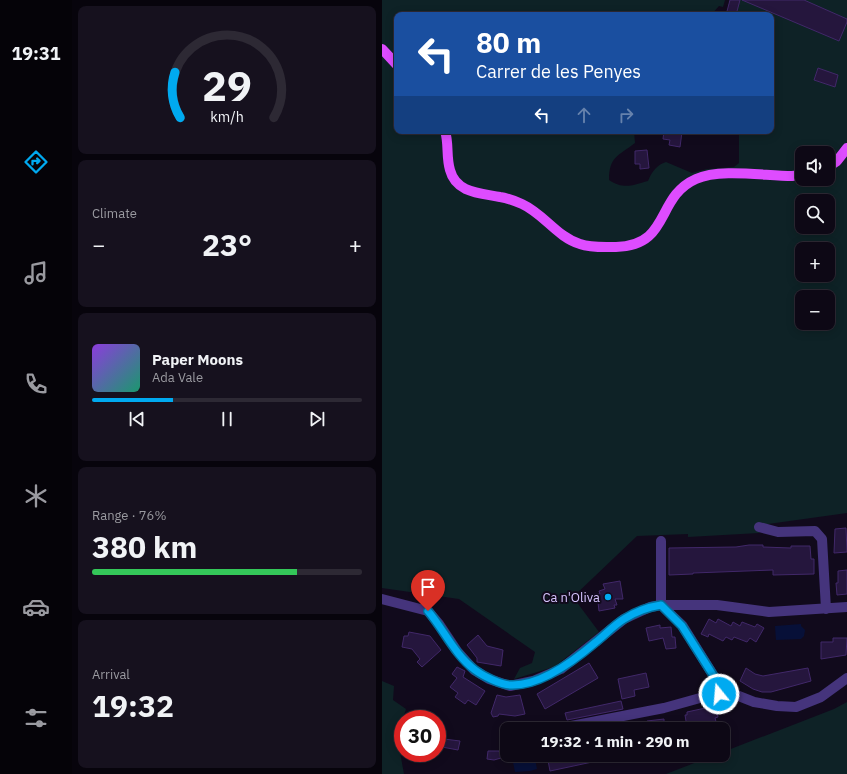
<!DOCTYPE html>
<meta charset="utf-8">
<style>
body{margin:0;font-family:"IBM Plex Sans",sans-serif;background:#16111e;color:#f1f3f6;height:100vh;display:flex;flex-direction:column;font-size:15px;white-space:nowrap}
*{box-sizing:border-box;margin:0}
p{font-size:13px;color:#9a9aa0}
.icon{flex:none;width:22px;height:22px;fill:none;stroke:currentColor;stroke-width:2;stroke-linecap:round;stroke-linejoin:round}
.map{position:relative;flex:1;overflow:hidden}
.side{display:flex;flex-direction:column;gap:6px;padding:6px;background:#07040c;width:310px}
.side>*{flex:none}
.top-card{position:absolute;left:12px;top:12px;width:380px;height:122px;border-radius:8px;box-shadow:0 2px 10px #0003,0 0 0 1px #2d2934;background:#1a4fa0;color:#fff;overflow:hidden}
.buttons{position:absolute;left:413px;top:146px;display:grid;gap:8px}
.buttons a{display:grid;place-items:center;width:40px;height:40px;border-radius:8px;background:#0d0815;box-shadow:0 2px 10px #0003,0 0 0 1px #2d2934;font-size:20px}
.speed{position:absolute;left:12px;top:710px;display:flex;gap:8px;font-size:20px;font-weight:700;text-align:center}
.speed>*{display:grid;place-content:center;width:52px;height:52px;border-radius:50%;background:#0d0815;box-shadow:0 2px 10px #0003,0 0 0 1px #2d2934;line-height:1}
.speed .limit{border:6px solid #d22;background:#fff;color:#111}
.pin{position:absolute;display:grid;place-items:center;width:34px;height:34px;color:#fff;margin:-41px -17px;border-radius:50% 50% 50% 0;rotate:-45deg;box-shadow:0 0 4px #0007}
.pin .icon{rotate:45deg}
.me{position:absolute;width:44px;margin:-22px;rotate:343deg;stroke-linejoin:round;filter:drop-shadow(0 0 3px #0008)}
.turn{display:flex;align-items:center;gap:14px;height:84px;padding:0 16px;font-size:18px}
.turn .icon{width:52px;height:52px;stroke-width:2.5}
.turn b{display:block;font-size:28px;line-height:34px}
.lanes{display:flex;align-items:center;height:38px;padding:0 16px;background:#0003;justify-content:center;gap:20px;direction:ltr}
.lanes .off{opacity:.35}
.big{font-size:30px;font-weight:700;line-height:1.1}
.side .widget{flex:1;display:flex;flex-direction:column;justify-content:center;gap:6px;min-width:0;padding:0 14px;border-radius:8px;background:#16111e}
.side .dial{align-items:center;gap:0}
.dial svg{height:104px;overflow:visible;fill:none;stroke:#2d2934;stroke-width:7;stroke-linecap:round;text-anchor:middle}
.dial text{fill:#f1f3f6;stroke:none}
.song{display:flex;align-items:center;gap:12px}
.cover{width:48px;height:48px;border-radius:6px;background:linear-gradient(135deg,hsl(270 70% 55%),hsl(160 70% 35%))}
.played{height:4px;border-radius:2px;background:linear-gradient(90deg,#00aaf0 30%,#2d2934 30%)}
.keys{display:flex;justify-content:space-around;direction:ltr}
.heat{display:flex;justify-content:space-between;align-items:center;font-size:22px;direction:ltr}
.charge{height:6px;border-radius:3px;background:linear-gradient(90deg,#34c759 76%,#2d2934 0)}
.trip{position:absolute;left:118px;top:722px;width:230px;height:40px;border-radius:8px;background:#0d0815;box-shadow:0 2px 10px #0003,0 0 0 1px #2d2934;font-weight:700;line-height:40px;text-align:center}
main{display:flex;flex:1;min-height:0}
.tab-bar{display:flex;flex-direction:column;width:72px;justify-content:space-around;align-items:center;background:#050308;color:#9a9aa0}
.tab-bar .icon{width:28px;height:28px}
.tab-bar .active{color:#00aaf0}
.tab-bar b{font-size:18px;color:#f1f3f6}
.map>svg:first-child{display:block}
.green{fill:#0e2226;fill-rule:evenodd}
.water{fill:#071038}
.building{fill:#25163d;stroke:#412869}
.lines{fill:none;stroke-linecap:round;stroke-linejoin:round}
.minor{stroke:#45347c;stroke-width:10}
.major{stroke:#de4cff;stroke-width:10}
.route-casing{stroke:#006e9c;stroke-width:10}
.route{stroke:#00aaf0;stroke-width:7}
.poi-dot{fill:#00aaf0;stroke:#110a1c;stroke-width:1.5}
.labels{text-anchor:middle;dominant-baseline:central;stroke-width:4;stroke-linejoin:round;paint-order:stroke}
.poi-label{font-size:13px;fill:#d7c5ff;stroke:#110a1c;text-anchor:end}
</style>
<main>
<nav class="tab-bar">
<b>19:31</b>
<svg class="icon active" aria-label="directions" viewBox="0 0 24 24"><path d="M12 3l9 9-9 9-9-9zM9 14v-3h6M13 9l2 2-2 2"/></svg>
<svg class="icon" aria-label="music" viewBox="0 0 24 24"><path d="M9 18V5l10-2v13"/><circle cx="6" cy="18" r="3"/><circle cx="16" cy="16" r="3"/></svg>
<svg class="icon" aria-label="phone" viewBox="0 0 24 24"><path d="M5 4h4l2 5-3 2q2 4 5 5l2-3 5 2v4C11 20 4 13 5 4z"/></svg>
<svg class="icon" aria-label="climate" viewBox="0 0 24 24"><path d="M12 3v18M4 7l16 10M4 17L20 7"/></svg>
<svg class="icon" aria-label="car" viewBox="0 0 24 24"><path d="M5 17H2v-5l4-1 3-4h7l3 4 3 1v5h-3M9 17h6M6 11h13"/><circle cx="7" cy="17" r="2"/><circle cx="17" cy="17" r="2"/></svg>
<svg class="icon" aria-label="filters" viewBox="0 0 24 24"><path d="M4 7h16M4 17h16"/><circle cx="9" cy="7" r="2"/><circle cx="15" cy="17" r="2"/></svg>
</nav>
<section class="side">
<div class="widget dial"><svg viewBox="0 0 100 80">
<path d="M14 69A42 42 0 1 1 86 69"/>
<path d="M14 69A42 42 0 0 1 10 34" stroke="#00aaf0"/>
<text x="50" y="56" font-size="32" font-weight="700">29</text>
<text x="50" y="72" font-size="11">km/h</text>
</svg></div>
<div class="widget"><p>Climate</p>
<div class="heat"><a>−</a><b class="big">23°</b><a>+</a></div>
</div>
<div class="widget">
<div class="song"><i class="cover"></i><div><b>Paper Moons</b><p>Ada Vale</p></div></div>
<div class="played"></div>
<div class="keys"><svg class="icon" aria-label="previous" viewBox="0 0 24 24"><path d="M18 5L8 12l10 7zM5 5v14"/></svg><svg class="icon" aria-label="pause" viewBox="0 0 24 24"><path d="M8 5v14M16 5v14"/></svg><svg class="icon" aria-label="next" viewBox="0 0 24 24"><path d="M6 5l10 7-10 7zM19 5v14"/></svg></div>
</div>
<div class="widget"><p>Range · 76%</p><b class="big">380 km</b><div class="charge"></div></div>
<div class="widget"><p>Arrival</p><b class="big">19:32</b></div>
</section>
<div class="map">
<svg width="465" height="774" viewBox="0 0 465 774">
<rect width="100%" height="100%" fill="#110a1c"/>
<path class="green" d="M0 0H343L341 7 337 6 329 15H15V131H252L253 143C236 156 227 157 227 180 242 190 251 185 266 181 270 171 275 165 284 162L310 173 325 169 352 167 357 163V131H389V15H344L348 0H465V513L386 524 377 533 306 537V534L255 536 191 597 217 632 172 667 132 679 138 668 150 663 153 652 77 599 0 588ZM420 153H446V179H420ZM420 201H446V227H420ZM420 249H446V275H420ZM420 297H446V323H420Z
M0 681 12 686 11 700 24 709 15 736 22 774H0Z
M465 702V774H284L333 755H341V752L452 709Z"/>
<path class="water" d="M419 624V626L423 630 422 636 419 639 394 640 393 626Z
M141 759H153L155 769 148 771 133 772 131 762Z"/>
<path class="building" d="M348 0H358L354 15H344Z
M360 0H422L465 19V22L457 41Z
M436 68 456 75 453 87 432 80Z
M282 131 300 132 298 147 287 145 288 140 281 139Z
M265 150 267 168 258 169V164H253V151Z
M464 528 465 552 452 553 453 529Z
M367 545H381V547L409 548V546H428L429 559H432V574L391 575V570L311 573V574L287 575V548L354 547Z
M465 570V594L455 595 454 583H456V571Z
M238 581 241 599H233L235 605H232L233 608 217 611 216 602 213 603 211 594H218L217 591 223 589 221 584Z
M327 619 334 623 336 619 349 626 351 622 358 626 360 622 373 627 375 624 382 628 374 642 368 638 365 642 352 637 350 640 344 637 341 641 327 634 326 637 319 634Z
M278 625V628L289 627 290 637H293L294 648 284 649 281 638 267 641 264 628Z
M27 632 48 636 59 650 40 667 35 662 38 659 30 649 20 647 22 636H26Z
M96 635 105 646 121 650 119 666 95 662V658L85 645Z
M451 638H465L464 655 439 659V642H451Z
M207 663 216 678 163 709 155 694Z
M75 667 83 671 81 677 103 691 94 705 86 700 83 704 73 697 76 693 68 687 75 678 70 674Z
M364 668 373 674 381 676 426 668 429 681 389 692H380L371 689 358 681Z
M264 673 267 687 252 690 253 696 240 699 236 679Z
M115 695 124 697 138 695 143 714 133 716 117 714 116 716 111 717 109 713Z
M239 701 241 709 185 720 183 713Z
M328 707 329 709 334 708 336 717 333 718 336 729H308V726L305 727 303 715H305V712Z
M282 719V729H264L265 721Z
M62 739 78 741 76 750 60 747Z
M106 751H117L119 758 112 760 105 759Z
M165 755H229V758L168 771Z"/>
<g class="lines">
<path class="minor" d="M377 527 396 532 433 531 440 539 444 609
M279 541V605
M0 599 46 611 57 624 75 651 92 670 107 679 128 686 151 681 179 669 242 619 268 607 279 605H335L387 612 465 607
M279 605 300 625 338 686
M344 691 372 702 395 706 414 707 439 697 465 678
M174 729 282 708 336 693"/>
<path class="major" d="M0 49 15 65
M63 131C67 143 64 157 68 170 74 193 98 193 118 197 125 198 133 201 140 204 162 214 175 237 198 244 209 248 221 247 234 247 289 246 273 197 314 179 338 168 383 176 410 176L420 175
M446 167 455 161 465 148"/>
</g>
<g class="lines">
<defs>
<path id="route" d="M46 611C62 630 73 655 93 670 101 676 119 685 129 685 158 686 193 660 214 642 223 635 232 625 242 619 253 612 266 607 279 605L300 626 338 686 335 690 337 694"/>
</defs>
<use href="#route" class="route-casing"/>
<use href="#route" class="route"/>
</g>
<circle class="poi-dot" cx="226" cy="597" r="4"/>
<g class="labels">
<g class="poi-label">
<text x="218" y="597">Ca n'Oliva</text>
</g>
</g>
</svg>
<div class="buttons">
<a><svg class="icon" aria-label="sound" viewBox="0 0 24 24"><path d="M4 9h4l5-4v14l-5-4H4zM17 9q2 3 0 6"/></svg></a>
<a><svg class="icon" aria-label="search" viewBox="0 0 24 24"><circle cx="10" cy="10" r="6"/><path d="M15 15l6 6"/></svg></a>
<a>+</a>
<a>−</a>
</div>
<div class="speed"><div class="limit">30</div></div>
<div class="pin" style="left:46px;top:611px;background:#d93025"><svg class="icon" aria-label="arrive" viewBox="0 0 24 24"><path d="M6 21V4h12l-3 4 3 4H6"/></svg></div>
<svg class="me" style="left:337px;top:694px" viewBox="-20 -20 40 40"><circle r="17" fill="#00aaf0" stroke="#fff" stroke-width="3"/><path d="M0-11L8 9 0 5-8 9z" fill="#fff"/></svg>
<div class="trip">19:32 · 1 min · 290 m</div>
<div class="top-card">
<div class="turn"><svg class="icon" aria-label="left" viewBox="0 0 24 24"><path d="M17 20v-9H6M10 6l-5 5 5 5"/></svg><div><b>80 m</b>Carrer de les Penyes</div></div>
<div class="lanes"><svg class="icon" aria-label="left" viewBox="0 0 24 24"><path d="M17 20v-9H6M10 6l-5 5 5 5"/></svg><svg class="icon off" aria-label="ahead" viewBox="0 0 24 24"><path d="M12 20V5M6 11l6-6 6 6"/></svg><svg class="icon off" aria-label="right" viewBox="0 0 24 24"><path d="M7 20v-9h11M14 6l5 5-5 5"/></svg></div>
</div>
</div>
</main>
